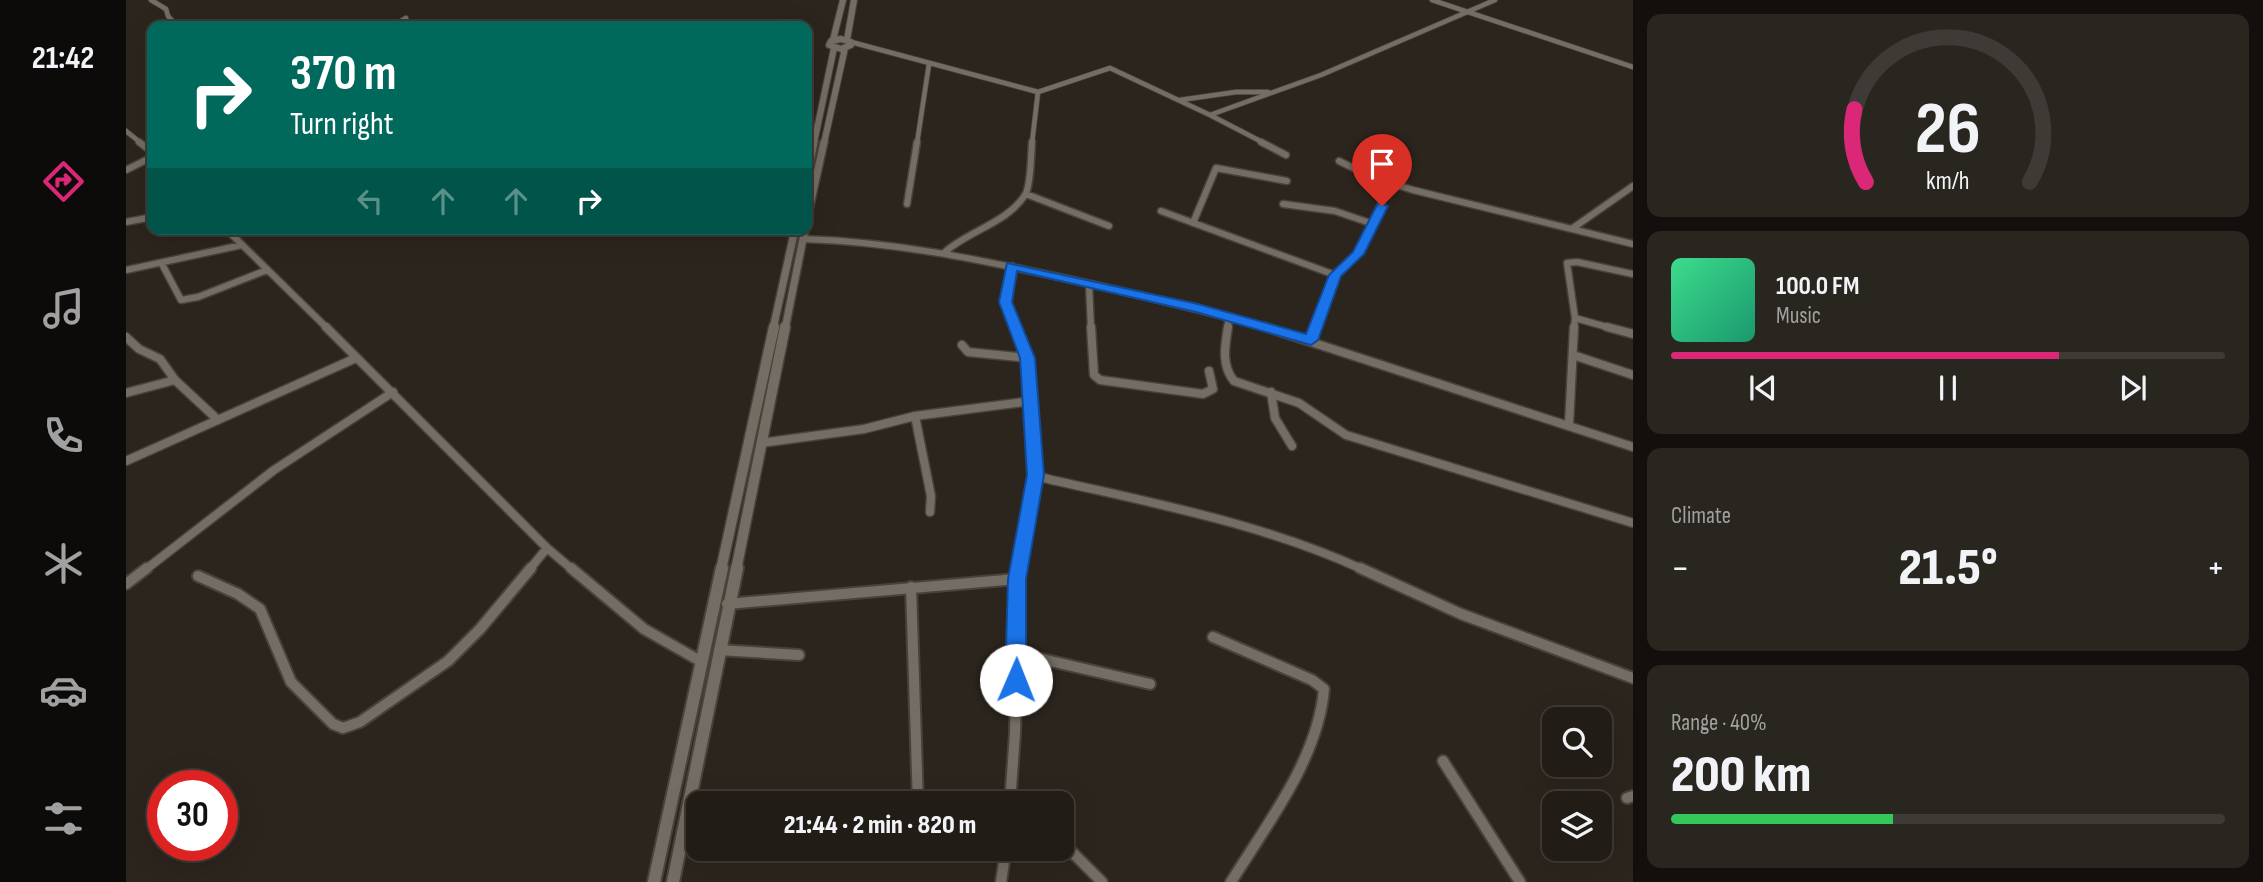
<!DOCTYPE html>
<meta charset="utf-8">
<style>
body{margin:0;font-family:"Sofia Sans Condensed",sans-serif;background:#29251f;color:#f1f3f6;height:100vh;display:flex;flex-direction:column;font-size:26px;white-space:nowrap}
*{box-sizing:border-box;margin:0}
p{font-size:23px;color:#a2a1a1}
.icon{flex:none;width:38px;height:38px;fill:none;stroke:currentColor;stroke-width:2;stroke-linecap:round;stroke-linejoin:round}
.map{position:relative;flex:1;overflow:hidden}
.details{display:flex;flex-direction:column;gap:14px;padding:14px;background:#120f0c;width:630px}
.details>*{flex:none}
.top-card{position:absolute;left:21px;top:21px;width:665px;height:214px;border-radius:14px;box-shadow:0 7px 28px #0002,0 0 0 2px #3e3a35;background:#00695c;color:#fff;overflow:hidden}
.buttons{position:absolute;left:1416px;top:707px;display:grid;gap:14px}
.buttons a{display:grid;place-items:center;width:70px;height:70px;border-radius:14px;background:#211c16;box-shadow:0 7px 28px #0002,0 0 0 2px #3e3a35;font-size:35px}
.speed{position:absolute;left:21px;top:770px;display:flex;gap:14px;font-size:35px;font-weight:700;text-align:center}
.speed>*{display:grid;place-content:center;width:91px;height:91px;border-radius:50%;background:#211c16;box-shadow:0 7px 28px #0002,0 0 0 2px #3e3a35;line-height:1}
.speed .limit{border:10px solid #d22;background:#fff;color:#111}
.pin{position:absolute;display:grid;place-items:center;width:60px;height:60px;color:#fff;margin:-72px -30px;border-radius:50% 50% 50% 0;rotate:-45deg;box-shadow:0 0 7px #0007}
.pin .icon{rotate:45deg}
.me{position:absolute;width:77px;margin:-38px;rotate:1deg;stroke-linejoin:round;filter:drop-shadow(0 0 5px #0008)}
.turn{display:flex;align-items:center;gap:24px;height:147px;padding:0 28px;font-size:32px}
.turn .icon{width:91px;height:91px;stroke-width:2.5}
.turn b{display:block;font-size:49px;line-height:60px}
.lanes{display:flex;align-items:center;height:66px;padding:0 28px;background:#0003;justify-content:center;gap:35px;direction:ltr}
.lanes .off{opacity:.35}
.big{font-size:52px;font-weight:800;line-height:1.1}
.details .tile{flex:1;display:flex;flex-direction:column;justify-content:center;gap:10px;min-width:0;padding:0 24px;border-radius:14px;background:#29251f}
.details .dial{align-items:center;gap:0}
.dial svg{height:182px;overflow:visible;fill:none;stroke:#3e3a35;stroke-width:7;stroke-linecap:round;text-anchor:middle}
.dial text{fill:#f1f3f6;stroke:none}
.song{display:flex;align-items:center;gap:21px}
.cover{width:84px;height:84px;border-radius:10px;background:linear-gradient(135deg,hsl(150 70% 55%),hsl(160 70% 35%))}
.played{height:7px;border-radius:4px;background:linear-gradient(90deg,#db2777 70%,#3e3a35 70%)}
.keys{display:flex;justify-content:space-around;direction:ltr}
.heat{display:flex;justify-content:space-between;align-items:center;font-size:38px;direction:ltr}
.charge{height:10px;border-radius:5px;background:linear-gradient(90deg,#34c759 40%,#3e3a35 0)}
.trip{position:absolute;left:560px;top:791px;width:388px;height:70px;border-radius:14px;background:#211c16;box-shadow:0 7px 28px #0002,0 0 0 2px #3e3a35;font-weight:800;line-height:70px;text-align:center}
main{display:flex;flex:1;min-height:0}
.menu{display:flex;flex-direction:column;width:126px;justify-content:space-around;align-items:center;background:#0d0b09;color:#a2a1a1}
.menu .icon{width:49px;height:49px}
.menu .current{color:#db2777}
.menu b{font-size:32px;color:#f1f3f6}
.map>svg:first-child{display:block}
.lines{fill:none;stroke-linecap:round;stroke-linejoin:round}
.minor-far3-casing{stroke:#48423d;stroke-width:6}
.minor-far2-casing{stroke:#48423d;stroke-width:9}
.minor-far1-casing{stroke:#48423d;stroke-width:11}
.minor-casing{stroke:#48423d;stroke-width:14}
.tertiary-far3-casing{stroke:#48423d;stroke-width:8}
.tertiary-far2-casing{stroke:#48423d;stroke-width:10}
.tertiary-far1-casing{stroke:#48423d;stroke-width:13}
.tertiary-casing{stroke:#48423d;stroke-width:16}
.minor-far3{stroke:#746d64;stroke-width:4.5}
.minor-far2{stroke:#746d64;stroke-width:6}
.minor-far1{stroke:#746d64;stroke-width:8}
.minor{stroke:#746d64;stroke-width:10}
.tertiary-far3{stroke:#746d64;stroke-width:6}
.tertiary-far2{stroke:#746d64;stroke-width:7}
.tertiary-far1{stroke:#746d64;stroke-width:10}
.tertiary{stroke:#746d64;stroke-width:12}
.route{fill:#1a73e8;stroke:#114b97;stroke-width:2}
</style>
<main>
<nav class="menu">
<b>21:42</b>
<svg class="icon current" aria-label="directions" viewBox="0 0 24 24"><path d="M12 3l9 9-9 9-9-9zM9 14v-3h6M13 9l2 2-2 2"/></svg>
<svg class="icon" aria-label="music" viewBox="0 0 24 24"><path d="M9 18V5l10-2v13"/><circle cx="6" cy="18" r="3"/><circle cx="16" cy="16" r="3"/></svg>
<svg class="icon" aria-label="phone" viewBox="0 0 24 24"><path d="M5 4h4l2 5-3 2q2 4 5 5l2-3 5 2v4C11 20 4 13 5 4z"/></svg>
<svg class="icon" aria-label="climate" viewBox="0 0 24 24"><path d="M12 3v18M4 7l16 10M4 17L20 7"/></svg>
<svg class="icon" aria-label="car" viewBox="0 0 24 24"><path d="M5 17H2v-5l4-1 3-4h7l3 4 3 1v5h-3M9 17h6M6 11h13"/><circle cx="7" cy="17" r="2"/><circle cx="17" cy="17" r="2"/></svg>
<svg class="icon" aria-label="filters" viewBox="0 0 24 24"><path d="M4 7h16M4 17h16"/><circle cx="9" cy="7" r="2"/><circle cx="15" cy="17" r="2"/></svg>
</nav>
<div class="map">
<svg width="1507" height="882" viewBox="0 0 1507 882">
<rect width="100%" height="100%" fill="#2c251e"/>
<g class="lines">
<defs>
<path id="minor-far3" d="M25 0 40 9 42 16 51 26
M1306 0 1507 67
M267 26 280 18
M725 42 912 92 984 68 1084 115 1195 75 1369 0
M1054 100 1110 92H1142
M1084 115 1138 143
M0 131 15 143
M791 143 803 64
M906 143 912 92"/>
<path id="minor-far2" d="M13 142 26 152
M1135 142 1160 155
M1213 161 1248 178 1287 190 1507 244
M0 170 26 157
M900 194 983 226
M781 204 791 142
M1157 204 1209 211 1247 224
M1035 211 1209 275
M0 222 26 217
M1067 223 1090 168 1161 181
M1447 228 1507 186
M100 229 202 329
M677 239C771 242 850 259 942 279 1010 294 1078 310 1145 329
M819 252C842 231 881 223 899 195 905 186 905 154 906 142
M36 264 55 300 72 297 141 270
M886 266 879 302 890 329
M0 270 116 245
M963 284 965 329
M1449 318 1441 263 1451 262 1507 274
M1101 329 1103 317
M1189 329 1209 275 1232 254 1256 206
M1448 329 1449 318 1488 329"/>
<path id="minor-far1" d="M200 327 421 548 447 570
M889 327 902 358 909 476 893 570
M965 327 968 375 974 380 1077 394 1087 389 1083 371
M1102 327C1099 346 1095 365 1108 381L1173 403 1220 435 1507 523
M1139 327 1507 447
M1481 327 1507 334
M0 337 13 349 34 359 49 380 92 420
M1185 340 1190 327
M836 345 842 352 902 358
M1447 355 1507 375
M1145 392 1149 418 1166 446
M0 393 49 380
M789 416 805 496 804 512
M1443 424 1448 327
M635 443 738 429 789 416 905 401
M0 461 230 358
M909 476C1020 502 1134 522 1238 570
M19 570 148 470 267 392
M403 570 421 548"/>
<path id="minor" d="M445 568 518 629 576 662
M1234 568 1335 614 1507 678
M72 576 112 594 134 609 165 682 207 724 217 728 234 722 322 661 354 629 405 568
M0 584 21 568
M785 587 792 803
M601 604 891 579
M1087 637 1186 680 1198 689C1192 759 1141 824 1105 882
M593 650 673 655
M890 653 1024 684
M1317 761 1394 882
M1501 798 1507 796
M884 803 889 733 893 568
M936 842 976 882
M875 882 880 849"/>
<path id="tertiary-far3" d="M715 39 725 42V45L715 49 703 45 705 41Z
M707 40 717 0
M721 40 728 0
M688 143 708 48
M698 143 719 48"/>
<path id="tertiary-far2" d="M681 177 688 142
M681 219 698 142
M647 329 669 229
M659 329 679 229"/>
<path id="tertiary-far1" d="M595 570 648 327
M610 570 659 327"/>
<path id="tertiary" d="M528 882 596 568
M547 882 611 568"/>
</defs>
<use href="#minor-far3" class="minor-far3-casing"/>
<use href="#minor-far2" class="minor-far2-casing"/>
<use href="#minor-far1" class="minor-far1-casing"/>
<use href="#minor" class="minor-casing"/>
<use href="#tertiary-far3" class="tertiary-far3-casing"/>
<use href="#tertiary-far2" class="tertiary-far2-casing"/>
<use href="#tertiary-far1" class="tertiary-far1-casing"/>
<use href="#tertiary" class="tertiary-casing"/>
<use href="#minor-far3" class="minor-far3"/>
<use href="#minor-far2" class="minor-far2"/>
<use href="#minor-far1" class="minor-far1"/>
<use href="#minor" class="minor"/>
<use href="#tertiary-far3" class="tertiary-far3"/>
<use href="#tertiary-far2" class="tertiary-far2"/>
<use href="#tertiary-far1" class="tertiary-far1"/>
<use href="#tertiary" class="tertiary"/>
</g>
<path class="route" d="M1252 203 1262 206 1238 254 1215 276 1192 340 1185 345 1070 312 891 271 886 302 909 358 918 475 900 579V680L897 686 890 689 882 686 879 680 882 579 901 475 894 358 873 302 881 263 1072 304 1180 334 1203 275 1227 252Z"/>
</svg>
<div class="buttons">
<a><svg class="icon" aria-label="search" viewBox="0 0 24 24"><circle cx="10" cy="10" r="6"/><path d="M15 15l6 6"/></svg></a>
<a><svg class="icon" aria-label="layers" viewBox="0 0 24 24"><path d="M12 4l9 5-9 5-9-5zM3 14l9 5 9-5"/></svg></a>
</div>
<div class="speed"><div class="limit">30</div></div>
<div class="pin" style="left:1256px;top:206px;background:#d93025"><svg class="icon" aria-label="arrive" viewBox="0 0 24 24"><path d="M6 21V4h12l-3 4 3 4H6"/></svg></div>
<svg class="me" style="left:890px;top:680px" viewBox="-20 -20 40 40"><circle r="19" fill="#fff"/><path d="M0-13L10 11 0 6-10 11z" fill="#1a73e8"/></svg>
<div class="trip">21:44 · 2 min · 820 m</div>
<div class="top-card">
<div class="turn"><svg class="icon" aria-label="right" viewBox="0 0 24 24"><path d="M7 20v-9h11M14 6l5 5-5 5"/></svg><div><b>370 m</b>Turn right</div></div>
<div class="lanes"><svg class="icon off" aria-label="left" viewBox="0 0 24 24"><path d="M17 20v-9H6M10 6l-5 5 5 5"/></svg><svg class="icon off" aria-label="ahead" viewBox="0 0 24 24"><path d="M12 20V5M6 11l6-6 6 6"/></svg><svg class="icon off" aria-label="ahead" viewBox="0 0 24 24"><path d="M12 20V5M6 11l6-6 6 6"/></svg><svg class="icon" aria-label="right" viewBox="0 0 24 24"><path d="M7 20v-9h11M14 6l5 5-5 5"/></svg></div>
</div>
</div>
<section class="details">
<div class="tile dial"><svg viewBox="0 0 100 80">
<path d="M14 69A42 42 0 1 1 86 69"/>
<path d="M14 69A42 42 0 0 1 9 37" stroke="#db2777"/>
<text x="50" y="56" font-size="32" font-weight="700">26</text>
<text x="50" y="72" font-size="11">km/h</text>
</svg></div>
<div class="tile">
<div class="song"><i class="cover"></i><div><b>100.0 FM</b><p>Music</p></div></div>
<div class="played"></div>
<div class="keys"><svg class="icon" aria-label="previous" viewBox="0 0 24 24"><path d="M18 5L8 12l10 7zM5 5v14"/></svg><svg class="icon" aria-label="pause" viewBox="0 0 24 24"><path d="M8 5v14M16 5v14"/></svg><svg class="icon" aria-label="next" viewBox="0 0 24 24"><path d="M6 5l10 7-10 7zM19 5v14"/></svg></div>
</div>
<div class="tile"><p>Climate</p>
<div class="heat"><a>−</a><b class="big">21.5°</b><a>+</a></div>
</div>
<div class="tile"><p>Range · 40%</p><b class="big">200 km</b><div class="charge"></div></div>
</section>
</main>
